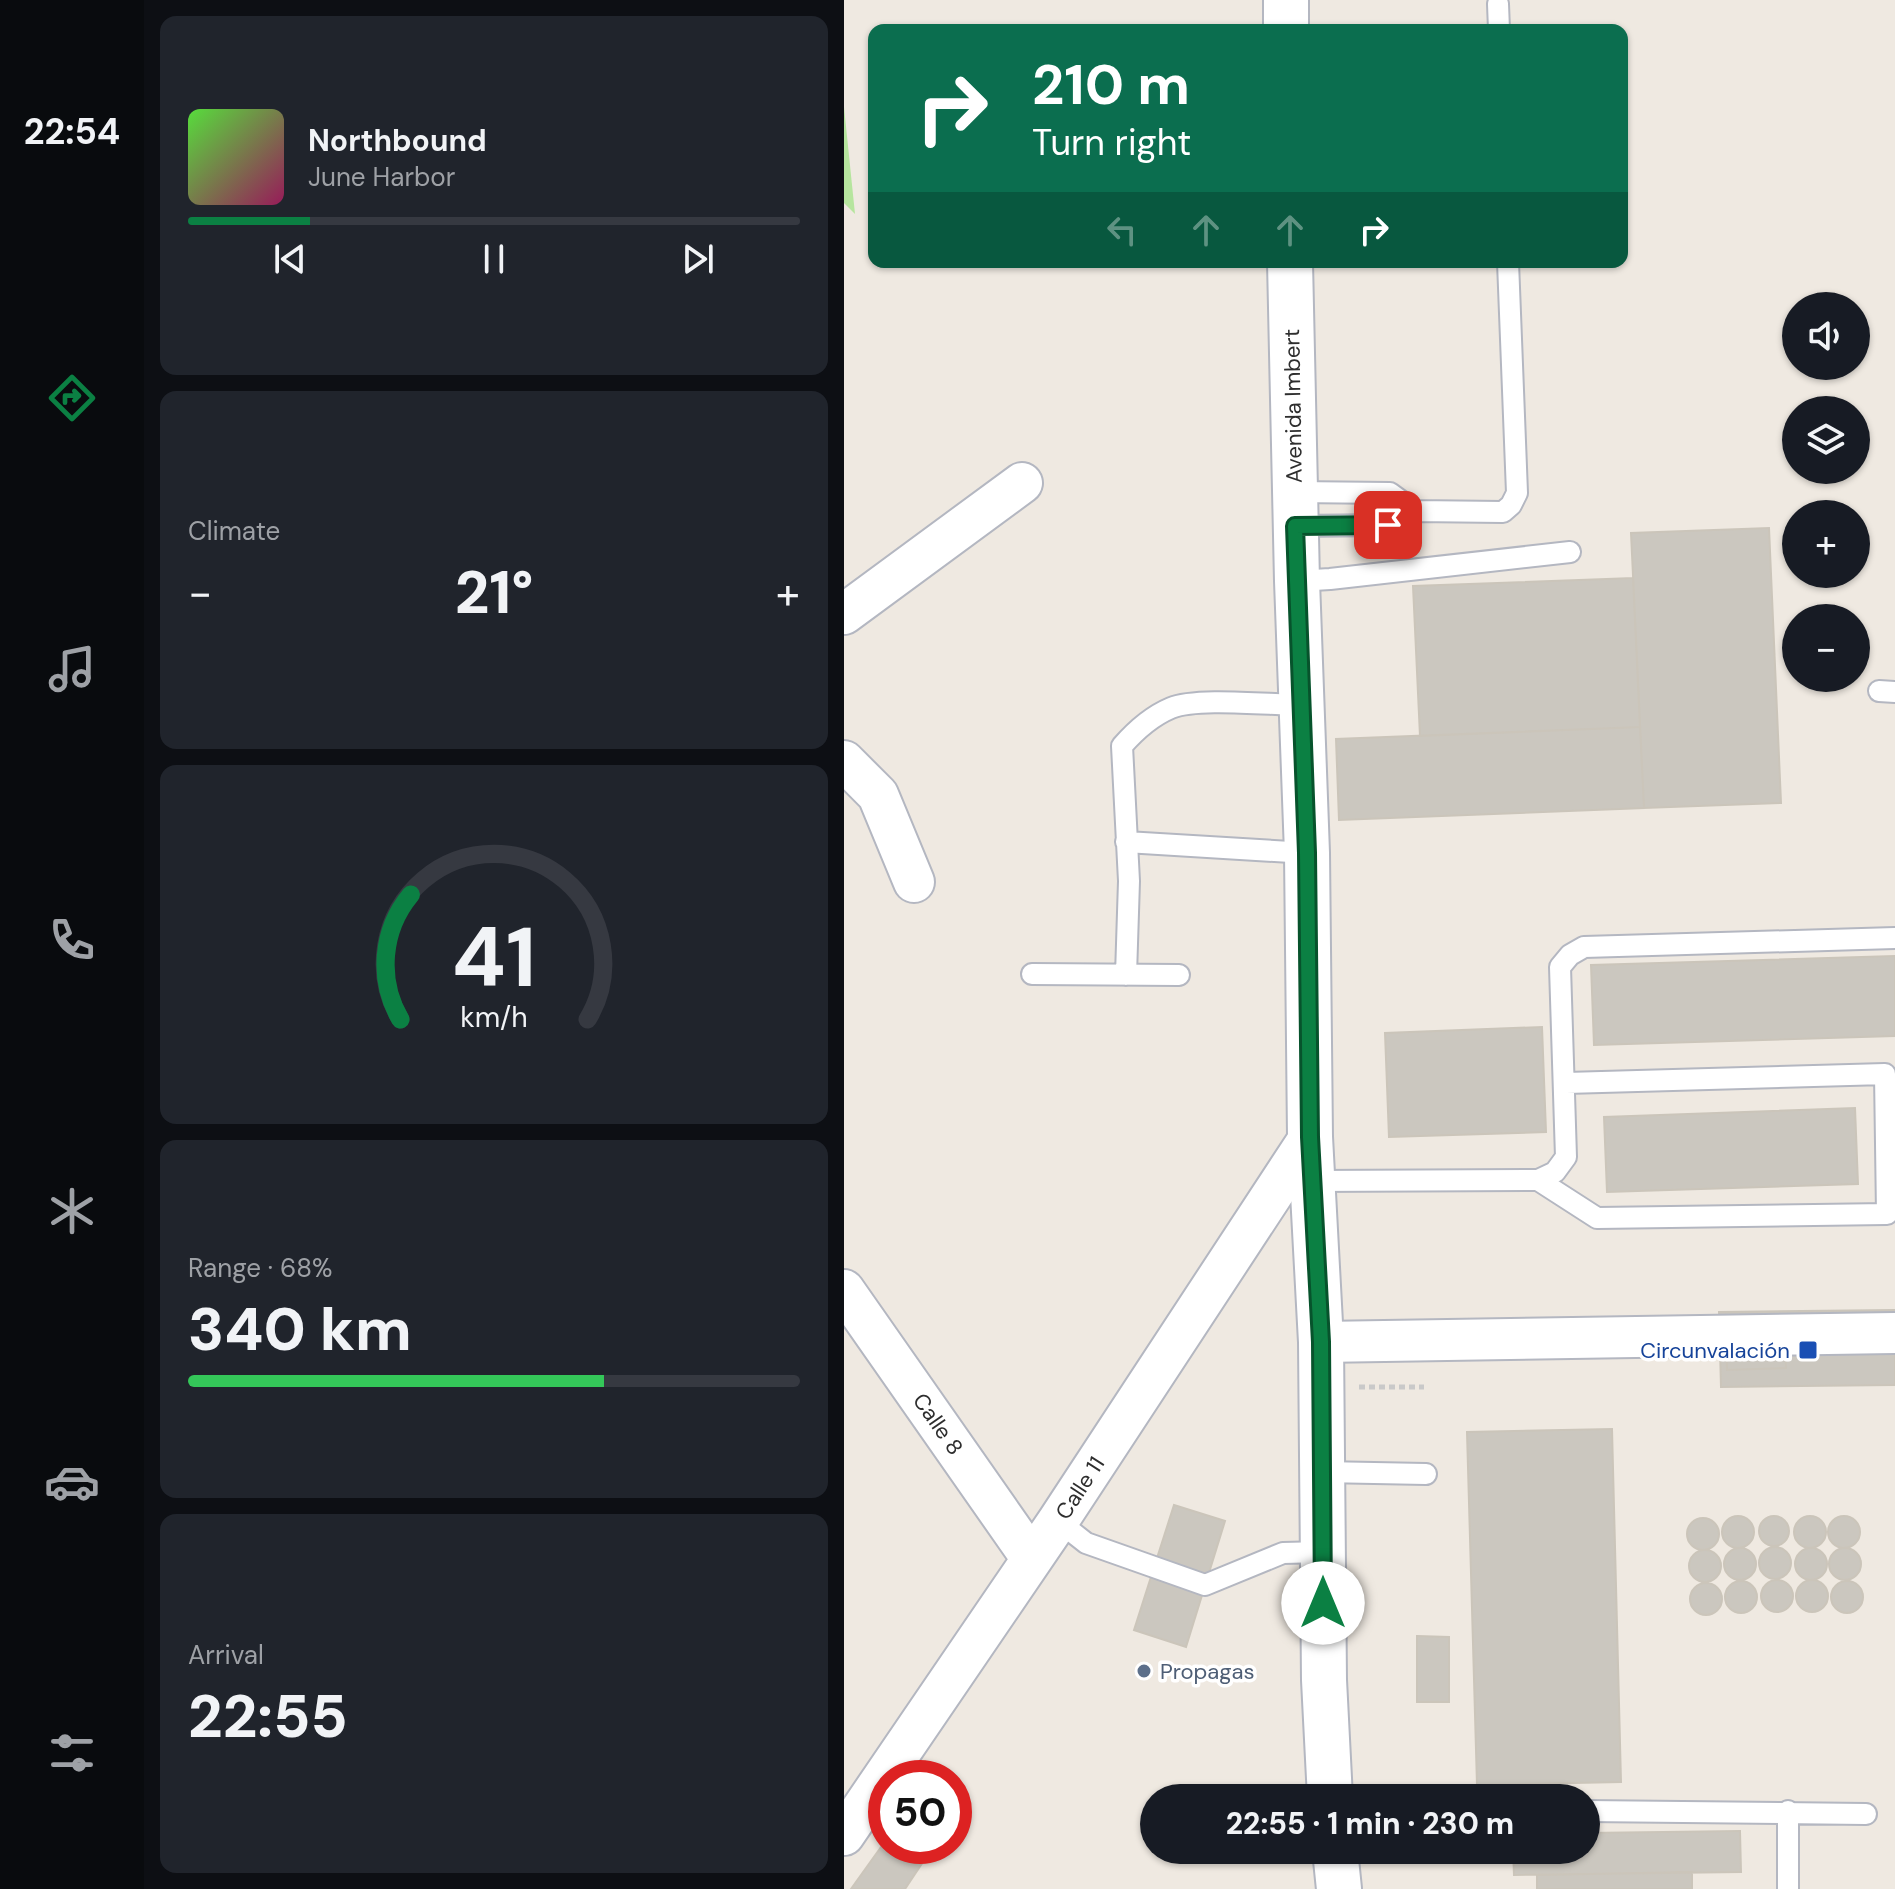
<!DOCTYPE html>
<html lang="en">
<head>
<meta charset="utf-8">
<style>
	body { margin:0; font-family:"DM Sans",sans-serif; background:#20242c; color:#f1f3f6; height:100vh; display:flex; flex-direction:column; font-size:30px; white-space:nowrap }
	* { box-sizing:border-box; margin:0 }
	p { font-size:26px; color:#9ea1a6 }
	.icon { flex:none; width:44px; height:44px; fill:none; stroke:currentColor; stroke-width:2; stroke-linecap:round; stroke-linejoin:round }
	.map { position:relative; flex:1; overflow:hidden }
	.side { display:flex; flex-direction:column; gap:16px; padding:16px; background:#0d0f14; width:700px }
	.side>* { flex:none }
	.banner { position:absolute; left:24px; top:24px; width:760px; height:244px; border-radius:16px; box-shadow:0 2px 6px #0004; background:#0b6e4f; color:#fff; overflow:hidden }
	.tools { position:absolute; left:938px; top:292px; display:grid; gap:16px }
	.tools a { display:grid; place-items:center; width:88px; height:88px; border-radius:50%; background:#171b24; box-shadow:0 2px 6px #0004; font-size:40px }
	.speed { position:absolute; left:24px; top:1760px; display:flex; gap:16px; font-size:40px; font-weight:700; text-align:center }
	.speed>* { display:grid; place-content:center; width:104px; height:104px; border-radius:50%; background:#171b24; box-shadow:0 2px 6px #0004; line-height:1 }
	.speed .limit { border:12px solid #d22; background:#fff; color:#111 }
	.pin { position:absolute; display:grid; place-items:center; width:68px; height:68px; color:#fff; margin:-34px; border-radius:16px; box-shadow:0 4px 12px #0006 }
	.me { position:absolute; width:88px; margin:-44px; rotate:0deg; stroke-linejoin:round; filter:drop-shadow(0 0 6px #0008) }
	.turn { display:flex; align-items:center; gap:28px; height:168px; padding:0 32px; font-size:36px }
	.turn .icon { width:104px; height:104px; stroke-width:2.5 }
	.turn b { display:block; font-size:56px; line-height:68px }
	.lanes { display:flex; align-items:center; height:76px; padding:0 32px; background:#0003; justify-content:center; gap:40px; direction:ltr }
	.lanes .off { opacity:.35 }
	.big { font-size:60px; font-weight:800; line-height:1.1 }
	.side .tile { flex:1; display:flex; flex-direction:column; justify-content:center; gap:12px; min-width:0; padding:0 28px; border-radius:16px; background:#20242c }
	.side .dial { align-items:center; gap:0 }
	.dial svg { height:208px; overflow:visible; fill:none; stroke:#363941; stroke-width:7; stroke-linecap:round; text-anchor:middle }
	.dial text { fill:#f1f3f6; stroke:none }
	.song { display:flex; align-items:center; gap:24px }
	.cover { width:96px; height:96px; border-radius:12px; background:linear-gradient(135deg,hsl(110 70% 55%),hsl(330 70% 35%)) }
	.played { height:8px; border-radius:4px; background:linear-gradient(90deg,#0b8043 20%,#363941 20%) }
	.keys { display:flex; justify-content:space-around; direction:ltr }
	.heat { display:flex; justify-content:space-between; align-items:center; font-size:44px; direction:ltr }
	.charge { height:12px; border-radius:6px; background:linear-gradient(90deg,#34c759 68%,#363941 0) }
	.trip { position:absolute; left:296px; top:1784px; width:460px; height:80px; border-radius:40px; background:#171b24; box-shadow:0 2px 6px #0004; font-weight:800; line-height:80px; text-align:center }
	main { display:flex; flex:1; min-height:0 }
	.dock { display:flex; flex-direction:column; width:144px; justify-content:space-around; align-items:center; background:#090b0e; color:#9ea1a6 }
	.dock .icon { width:56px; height:56px }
	.dock .on { color:#0b8043 }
	.dock b { font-size:36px; color:#f1f3f6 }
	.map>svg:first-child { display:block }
	.green { fill:#b6e59e }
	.building { fill:#cbc7bf; stroke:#cbc5ba; stroke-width:2 }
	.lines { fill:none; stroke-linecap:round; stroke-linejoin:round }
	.service-casing { stroke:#b4b7c1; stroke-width:24 }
	.minor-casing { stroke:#b4b7c1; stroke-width:44 }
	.secondary-casing { stroke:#b4b7c1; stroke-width:48 }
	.path { stroke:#c9c9c9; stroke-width:5; stroke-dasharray:6 4; stroke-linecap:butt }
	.service { stroke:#fff; stroke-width:20 }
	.minor { stroke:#fff; stroke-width:40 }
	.secondary { stroke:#fff; stroke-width:44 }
	.route-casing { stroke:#07532c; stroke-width:20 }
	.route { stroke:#0b8043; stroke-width:14 }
	.transit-dot { fill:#1a4fb4; stroke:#fff; stroke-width:3 }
	.service-dot { fill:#5c6f8a; stroke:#fff; stroke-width:3 }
	.labels { text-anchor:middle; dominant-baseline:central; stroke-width:7; stroke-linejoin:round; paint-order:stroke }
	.street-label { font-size:22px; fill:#2e2e2e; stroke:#fff }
	.transit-label { font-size:22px; fill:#164399; stroke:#fff; text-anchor:end }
	.service-label { font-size:22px; fill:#4e5e75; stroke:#fff; text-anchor:start }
</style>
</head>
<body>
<main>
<nav class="dock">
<b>22:54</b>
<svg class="icon on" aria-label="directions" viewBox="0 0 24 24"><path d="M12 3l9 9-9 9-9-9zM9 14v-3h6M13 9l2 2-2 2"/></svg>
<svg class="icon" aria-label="music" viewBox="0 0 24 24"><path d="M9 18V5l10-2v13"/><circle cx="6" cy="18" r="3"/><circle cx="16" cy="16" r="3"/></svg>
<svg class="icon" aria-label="phone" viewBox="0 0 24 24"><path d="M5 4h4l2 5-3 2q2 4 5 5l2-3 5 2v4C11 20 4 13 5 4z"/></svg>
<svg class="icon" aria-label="climate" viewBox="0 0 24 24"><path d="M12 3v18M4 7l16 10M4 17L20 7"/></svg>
<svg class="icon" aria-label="car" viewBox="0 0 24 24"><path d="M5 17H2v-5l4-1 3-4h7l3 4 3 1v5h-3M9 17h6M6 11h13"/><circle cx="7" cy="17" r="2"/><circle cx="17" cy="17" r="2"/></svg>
<svg class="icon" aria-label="filters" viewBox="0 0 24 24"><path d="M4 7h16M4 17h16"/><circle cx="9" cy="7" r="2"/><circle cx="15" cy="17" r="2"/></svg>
</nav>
<section class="side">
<div class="tile">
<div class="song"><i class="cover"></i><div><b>Northbound</b><p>June Harbor</p></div></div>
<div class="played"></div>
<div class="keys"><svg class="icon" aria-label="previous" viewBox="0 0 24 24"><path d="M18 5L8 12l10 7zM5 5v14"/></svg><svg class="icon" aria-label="pause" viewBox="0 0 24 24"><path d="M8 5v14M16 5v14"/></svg><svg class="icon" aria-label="next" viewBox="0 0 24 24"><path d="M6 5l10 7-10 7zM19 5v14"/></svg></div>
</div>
<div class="tile"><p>Climate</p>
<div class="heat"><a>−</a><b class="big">21°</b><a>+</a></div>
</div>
<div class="tile dial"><svg viewBox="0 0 100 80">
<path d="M14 69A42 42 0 1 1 86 69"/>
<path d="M14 69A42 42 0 0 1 18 21" stroke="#0b8043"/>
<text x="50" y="56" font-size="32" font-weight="700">41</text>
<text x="50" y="72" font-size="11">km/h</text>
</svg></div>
<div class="tile"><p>Range · 68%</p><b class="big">340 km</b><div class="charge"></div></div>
<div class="tile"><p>Arrival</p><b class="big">22:55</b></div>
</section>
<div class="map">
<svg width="1051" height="1889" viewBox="0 0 1051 1889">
	<rect width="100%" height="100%" fill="#efe9e1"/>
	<path class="green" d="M 0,107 L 11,214 L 0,203 Z"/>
	<path class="building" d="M 925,528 L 937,803 L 800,808 L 787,533 Z
		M 789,578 L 796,727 L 576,736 L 569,586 Z
		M 796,727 L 800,808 L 495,820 L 492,739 Z
		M 1051,956 L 1051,1036 L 750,1045 L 747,965 Z
		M 698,1027 L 702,1132 L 545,1137 L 541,1033 Z
		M 1011,1108 L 1014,1184 L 763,1192 L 760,1117 Z
		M 1051,1310 L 1051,1385 L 877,1387 L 875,1312 Z
		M 940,1329 L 942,1368 L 883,1370 L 882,1330 Z
		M 768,1429 L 777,1782 L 633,1785 L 623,1432 Z
		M 330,1505 L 381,1521 L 342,1647 L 290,1630 Z
		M915 1531a15 15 0 1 1 30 0a15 15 0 1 1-30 0Z
		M878 1532a16 16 0 1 1 32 0a16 16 0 1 1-32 0Z
		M984 1532a16 16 0 1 1 32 0a16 16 0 1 1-32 0Z
		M950 1532a16 16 0 1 1 32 0a16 16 0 1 1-32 0Z
		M843 1534a16 16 0 1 1 32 0a16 16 0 1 1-32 0Z
		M915 1563a16 16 0 1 1 32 0a16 16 0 1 1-32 0Z
		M951 1564a16 16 0 1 1 32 0a16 16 0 1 1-32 0Z
		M985 1564a16 16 0 1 1 32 0a16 16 0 1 1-32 0Z
		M880 1564a16 16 0 1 1 32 0a16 16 0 1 1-32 0Z
		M845 1566a16 16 0 1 1 32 0a16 16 0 1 1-32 0Z
		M952 1596a16 16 0 1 1 32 0a16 16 0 1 1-32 0Z
		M917 1596a16 16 0 1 1 32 0a16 16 0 1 1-32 0Z
		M987 1597a16 16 0 1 1 32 0a16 16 0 1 1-32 0Z
		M881 1597a16 16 0 1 1 32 0a16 16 0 1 1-32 0Z
		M846 1599a16 16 0 1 1 32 0a16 16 0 1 1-32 0Z
		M 573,1636 L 605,1637 L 605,1702 L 573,1702 Z
		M 896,1831 L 897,1872 L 670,1875 L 669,1850 L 742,1850 L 742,1833 Z
		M 42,1840 L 42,1846 L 89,1847 L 61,1889 L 7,1889 Z
		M 848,1872 L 848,1889 L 693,1889 L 693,1875 Z"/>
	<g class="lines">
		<defs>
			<path id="service" d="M 654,4 L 655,30
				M 450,492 L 546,493 L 571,511
				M 451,526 L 544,525 L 571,511 L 659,512 L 667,505 L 673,493 L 664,262
				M 453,581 L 486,579 L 726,552
				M 1035,691 L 1051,692
				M 282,842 L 463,853
				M 188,974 L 335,975
				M 282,975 L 285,881 L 278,746 C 292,730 308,716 327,708 C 353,697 426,705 457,705
				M 694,1180 L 753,1218 L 1043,1214 L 1041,1074 L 722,1083
				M 468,1181 L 694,1180 L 711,1172 L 722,1157 L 716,967 L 726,955 L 740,947 L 1051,938
				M 478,1472 L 582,1474
				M 214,1521 L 242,1543 L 361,1585 L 439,1553 L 479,1552
				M 742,1811 L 1022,1814
				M 944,1889 L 944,1811"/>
			<path id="minor" d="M 0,614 L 178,483
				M 0,761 L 34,795 L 70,882
				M 0,1290 L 188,1559
				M 477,1342 L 1051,1333
				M 0,1835 L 214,1521 L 466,1137"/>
			<path id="secondary" d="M 442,0 L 442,30
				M 446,262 L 453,581 L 463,853 L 466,1137 L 477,1342 L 480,1680 L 486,1798
				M 491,1850 L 495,1889"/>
		</defs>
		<use href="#service" class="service-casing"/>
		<use href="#minor" class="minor-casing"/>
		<use href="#secondary" class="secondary-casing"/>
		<path class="path" d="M 515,1387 L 580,1387"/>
		<use href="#service" class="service"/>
		<use href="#minor" class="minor"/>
		<use href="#secondary" class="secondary"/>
	</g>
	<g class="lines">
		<defs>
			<path id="route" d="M 479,1603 L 477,1342 L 466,1137 L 463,853 L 451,526 L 544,525"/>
		</defs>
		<use href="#route" class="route-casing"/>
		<use href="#route" class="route"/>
	</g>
	<rect class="transit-dot" x="954" y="1340" width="20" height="20" rx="4"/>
	<circle class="service-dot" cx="300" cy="1671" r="8"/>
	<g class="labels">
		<g class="street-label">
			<text transform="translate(449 406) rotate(-91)">Avenida Imbert</text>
			<text transform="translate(94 1424) rotate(55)">Calle 8</text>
			<text transform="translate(236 1488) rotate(-57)">Calle 11</text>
		</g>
		<g class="transit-label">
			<text x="946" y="1350">Circunvalación</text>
		</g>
		<g class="service-label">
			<text x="316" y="1671">Propagas</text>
		</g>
	</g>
</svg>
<div class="tools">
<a><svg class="icon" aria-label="sound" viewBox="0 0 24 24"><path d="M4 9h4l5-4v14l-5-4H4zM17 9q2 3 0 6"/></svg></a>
<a><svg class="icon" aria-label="layers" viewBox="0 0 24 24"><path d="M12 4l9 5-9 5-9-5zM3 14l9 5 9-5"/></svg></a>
<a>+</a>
<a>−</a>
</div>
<div class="speed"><div class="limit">50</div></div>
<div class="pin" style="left:544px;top:525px;background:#d93025"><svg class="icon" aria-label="arrive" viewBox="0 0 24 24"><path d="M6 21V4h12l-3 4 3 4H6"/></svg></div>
<svg class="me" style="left:479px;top:1603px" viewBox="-20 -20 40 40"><circle r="19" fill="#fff"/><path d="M0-13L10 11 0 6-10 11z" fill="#0b8043"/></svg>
<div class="trip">22:55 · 1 min · 230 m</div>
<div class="banner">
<div class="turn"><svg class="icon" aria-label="right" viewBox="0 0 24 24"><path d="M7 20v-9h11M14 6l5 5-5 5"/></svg><div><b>210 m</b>Turn right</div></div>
<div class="lanes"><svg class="icon off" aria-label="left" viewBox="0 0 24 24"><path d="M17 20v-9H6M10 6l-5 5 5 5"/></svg><svg class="icon off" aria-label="ahead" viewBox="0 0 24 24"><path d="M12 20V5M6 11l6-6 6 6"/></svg><svg class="icon off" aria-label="ahead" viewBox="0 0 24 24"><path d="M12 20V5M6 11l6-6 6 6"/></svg><svg class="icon" aria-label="right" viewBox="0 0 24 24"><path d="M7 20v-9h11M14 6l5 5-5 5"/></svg></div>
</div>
</div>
</main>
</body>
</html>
